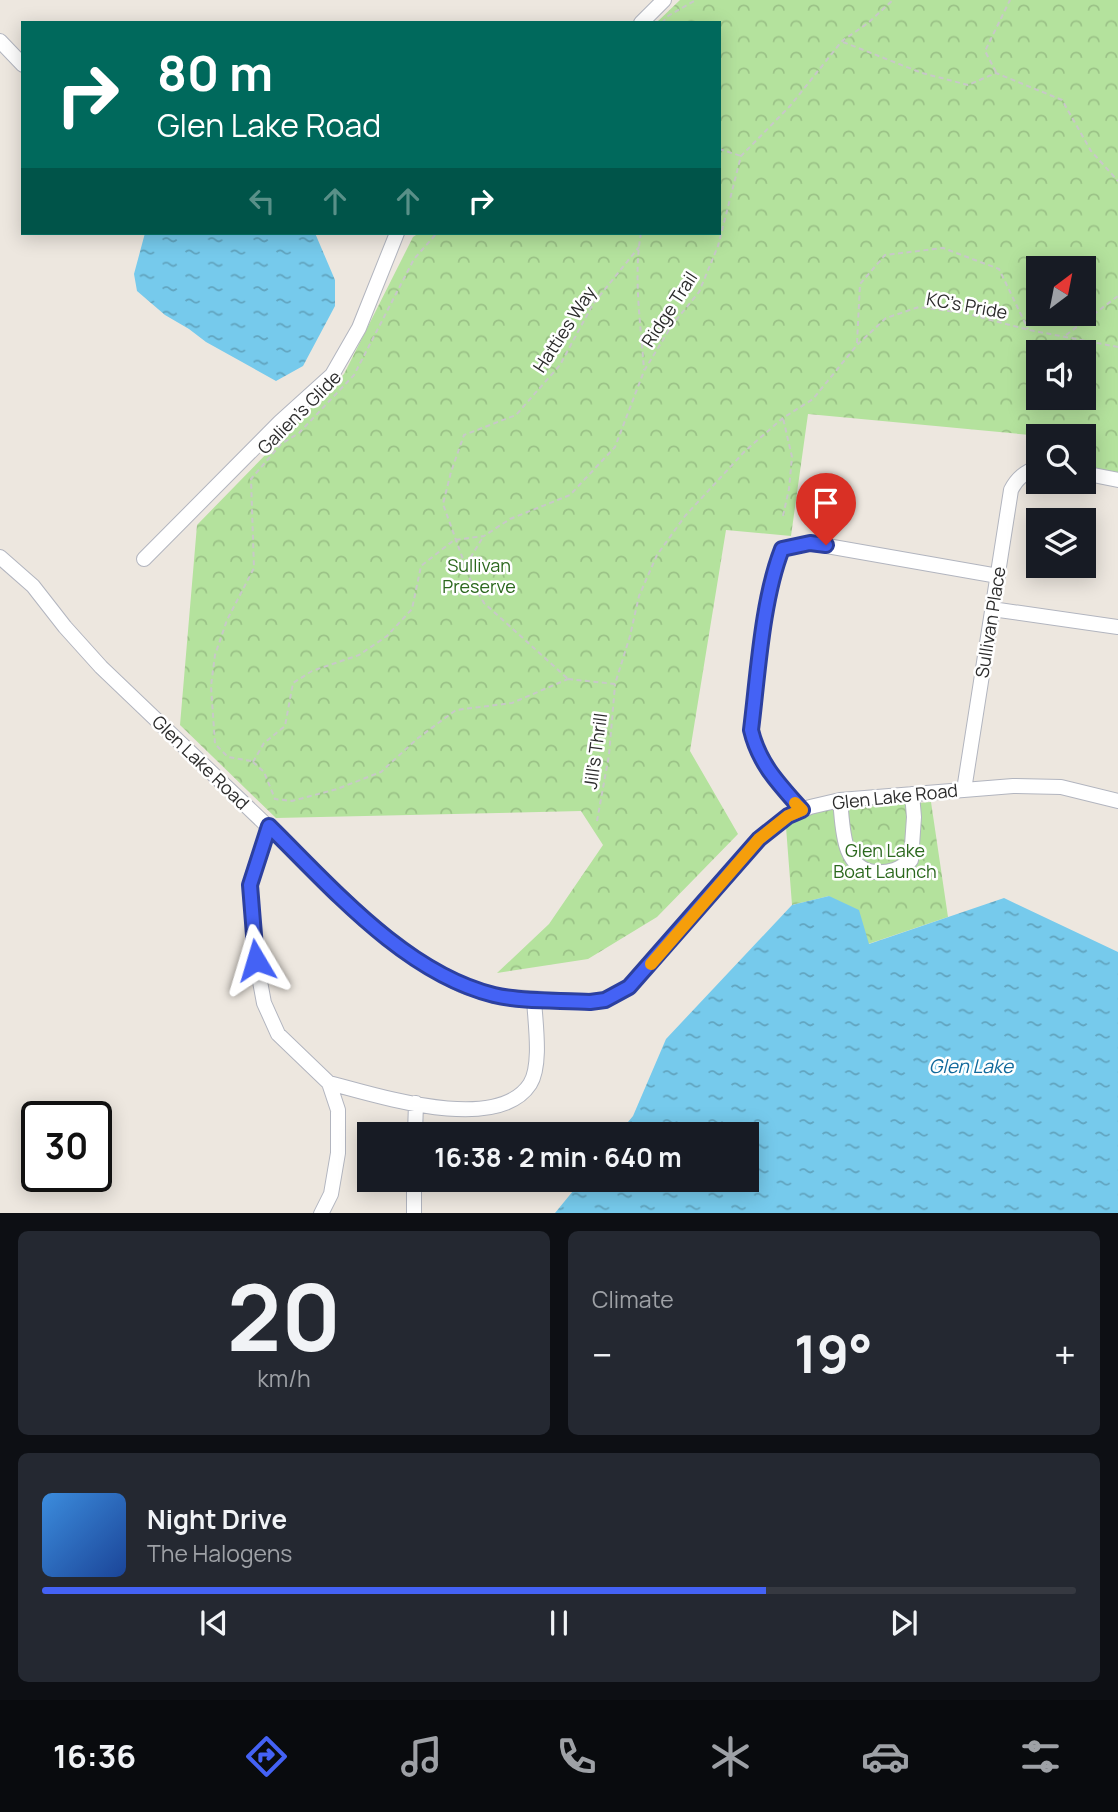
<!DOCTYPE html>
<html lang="en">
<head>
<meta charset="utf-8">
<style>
	body { margin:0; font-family:Manrope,sans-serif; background:#242831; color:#f1f3f6; height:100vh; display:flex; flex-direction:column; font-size:26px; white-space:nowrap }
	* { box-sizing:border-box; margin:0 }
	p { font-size:23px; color:#9ea1a6 }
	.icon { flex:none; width:38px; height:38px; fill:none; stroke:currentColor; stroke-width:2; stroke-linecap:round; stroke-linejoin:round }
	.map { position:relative; height:1213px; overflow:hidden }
	.side { display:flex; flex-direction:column; gap:18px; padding:18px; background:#0d0f14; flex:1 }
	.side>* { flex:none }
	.banner { position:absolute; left:21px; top:21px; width:700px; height:214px; border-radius:0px; box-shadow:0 4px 18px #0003; background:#00695c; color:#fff; overflow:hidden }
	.needle { width:46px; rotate:32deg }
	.fabs { position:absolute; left:1026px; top:256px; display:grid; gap:14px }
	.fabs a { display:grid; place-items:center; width:70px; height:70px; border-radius:0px; background:#171b24; box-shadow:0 4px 18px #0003; font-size:35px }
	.speed { position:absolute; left:21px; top:1101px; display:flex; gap:14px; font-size:35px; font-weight:700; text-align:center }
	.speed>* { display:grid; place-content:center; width:91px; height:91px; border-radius:50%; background:#171b24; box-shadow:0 4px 18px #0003; line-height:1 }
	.speed .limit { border:4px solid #111; border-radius:10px; background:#fff; color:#111 }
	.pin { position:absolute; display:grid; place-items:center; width:60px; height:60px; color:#fff; margin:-72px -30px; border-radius:50% 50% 50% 0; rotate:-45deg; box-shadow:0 0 7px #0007 }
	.pin .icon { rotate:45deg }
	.me { position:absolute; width:77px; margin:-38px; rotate:353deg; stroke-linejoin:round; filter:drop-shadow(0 0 5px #0008) }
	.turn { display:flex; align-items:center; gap:24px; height:147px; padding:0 21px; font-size:32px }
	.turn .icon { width:91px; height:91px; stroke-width:2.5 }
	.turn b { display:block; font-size:49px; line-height:60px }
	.lanes { display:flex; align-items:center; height:66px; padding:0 21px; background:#0003; justify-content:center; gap:35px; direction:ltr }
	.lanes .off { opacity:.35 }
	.big { font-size:52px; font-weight:700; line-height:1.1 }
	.side .card { flex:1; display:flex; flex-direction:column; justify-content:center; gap:10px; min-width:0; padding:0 24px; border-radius:10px; background:#242831 }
	.side .dial { align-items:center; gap:0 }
	.dial b { font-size:91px; line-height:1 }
	.song { display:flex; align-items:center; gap:21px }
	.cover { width:84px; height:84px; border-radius:10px; background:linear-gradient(135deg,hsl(210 70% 55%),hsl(220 70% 35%)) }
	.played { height:7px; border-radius:4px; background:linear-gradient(90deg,#4462f5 70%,#363941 70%) }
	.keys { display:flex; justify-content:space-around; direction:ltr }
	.heat { display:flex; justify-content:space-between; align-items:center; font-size:38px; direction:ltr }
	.side .tiles { flex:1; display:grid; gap:18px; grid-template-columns:1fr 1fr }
	.card:last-child { grid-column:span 2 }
	.trip { position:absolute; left:357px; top:1122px; width:402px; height:70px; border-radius:0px; background:#171b24; box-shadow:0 4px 18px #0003; font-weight:700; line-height:70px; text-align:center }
	.dock { display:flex; height:112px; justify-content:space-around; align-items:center; background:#090b0e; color:#9ea1a6 }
	.dock .icon { width:49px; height:49px }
	.dock .active { color:#4462f5 }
	.dock b { font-size:32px; color:#f1f3f6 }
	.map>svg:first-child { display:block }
	.park { fill:url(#park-crowns); fill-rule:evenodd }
	.water { fill:url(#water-ripples) }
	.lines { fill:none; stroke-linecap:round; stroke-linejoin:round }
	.minor-casing { stroke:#b2b5bf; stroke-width:16 }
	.path { stroke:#c8c8c8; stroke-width:2; stroke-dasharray:5 3.5; stroke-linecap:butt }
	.minor { stroke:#fff; stroke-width:14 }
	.route-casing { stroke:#2c409f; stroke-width:18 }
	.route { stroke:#4462f5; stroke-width:12 }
	.slow { stroke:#f59e0b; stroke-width:12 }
	.labels { text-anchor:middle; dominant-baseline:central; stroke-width:5; stroke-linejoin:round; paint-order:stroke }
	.street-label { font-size:18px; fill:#2c2c2c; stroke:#fff }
	.park-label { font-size:18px; fill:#2b681d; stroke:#fff }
	.water-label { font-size:19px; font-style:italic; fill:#11699b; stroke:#fff }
</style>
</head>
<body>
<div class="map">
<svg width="1118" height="1214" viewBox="0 0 1118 1214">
	<defs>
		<pattern id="park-crowns" width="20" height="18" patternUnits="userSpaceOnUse" patternTransform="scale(1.75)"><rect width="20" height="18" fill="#b4e29d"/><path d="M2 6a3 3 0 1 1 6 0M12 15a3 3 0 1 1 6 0" fill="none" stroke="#9bc287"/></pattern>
		<pattern id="water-ripples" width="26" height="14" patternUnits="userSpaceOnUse" patternTransform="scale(1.75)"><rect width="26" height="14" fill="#76caec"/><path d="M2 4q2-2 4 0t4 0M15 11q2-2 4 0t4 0" fill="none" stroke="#61a4bf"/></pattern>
	</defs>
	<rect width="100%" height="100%" fill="#ede7df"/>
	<path class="park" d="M 680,0 L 1118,0 L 1118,474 L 1083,468 L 1083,436 L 1038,436 L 1038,459 L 1027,457 L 1030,435 L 808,414 L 791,536 L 726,530 L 690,751 L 738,834 L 657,917 L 588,959 L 497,973 L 549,924 L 603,845 L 581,811 L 276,818 L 180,725 L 197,525 L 344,374 L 413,237 L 419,233 L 719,233 L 719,23 L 656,23 ZM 1038,268 L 1083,268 L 1083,313 L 1038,313 ZM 1038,352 L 1083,352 L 1083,397 L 1038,397 Z
		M 931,802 L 948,917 L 868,944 L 829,896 L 792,905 L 786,827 L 799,816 L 827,810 Z"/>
	<path class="water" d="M 145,233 L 315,233 L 335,280 L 335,306 L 303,366 L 276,381 L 206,342 L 189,329 L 165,315 L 137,291 L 134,274 Z
		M 829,896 L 859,910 L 869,944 L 1004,898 L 1118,952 L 1118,1213 L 555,1213 L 582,1180 L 747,1180 L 747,1134 L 618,1134 L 633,1116 L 666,1039 L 792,905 Z"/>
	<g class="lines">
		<defs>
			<path id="minor" d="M 641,23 L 664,0
				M 0,41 L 23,65
				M 1083,473 L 1118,480
				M 0,557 L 33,586 L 65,627 L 101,667 L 371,925 L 422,963 L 461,985 L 496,996 L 590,1002 L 605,1000 L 629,987 L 759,839 L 788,816 L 810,807 L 840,800 L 1013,786 L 1061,787 L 1118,801
				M 144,559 L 280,422 L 332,375 L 359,328 L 397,233
				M 992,609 L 1118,627
				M 964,790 L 1011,490 C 1017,478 1025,472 1038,467
				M 840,800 C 843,825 841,869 875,872 C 890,873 900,869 911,860 L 914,817 L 912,794
				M 802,810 C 780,784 759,764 751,730 C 758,674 762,600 782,549 L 810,543 L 998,576
				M 269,826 L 250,885 L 256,960 L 264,1003 L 278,1034 L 329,1083 L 338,1110 L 338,1153 L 331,1194 L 321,1214
				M 329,1083 C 376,1095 497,1135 530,1084 C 542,1065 535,1021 534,999
				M 415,1134 L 416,1103
				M 414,1214 L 414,1180"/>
		</defs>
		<use href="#minor" class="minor-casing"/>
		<path class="path" d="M 662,23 L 668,16 L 696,0
			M 843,42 L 922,73 L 968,85 L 996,73 L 1062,100 L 1091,151 L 1118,181
			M 996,72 L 985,51 L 1010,0
			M 719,149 L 741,156
			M 641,233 C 633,277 641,325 644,370
			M 1066,335 L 1118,296
			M 857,343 L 860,284 L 885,255 L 943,248 L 999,269 L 1028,329
			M 783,516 L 789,489 L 792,457 L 783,418
			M 466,565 L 483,537
			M 567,678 L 484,603 L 470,579 L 443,504 L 451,472 L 464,435 L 516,415 L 560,365 L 593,304 L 639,247
			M 568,679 L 615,684 L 630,636 L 639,596 L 657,555 L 685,516 L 745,451 L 783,418 L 813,399 L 857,345 L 886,318 L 919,307 L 964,313 L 1029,330 L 1118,347
			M 251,761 L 228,757 L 215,744 L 211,686 L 215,655 L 227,620 L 254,568 L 251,479 L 281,444 L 299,433 L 354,375 L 414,259 L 437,233
			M 253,762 L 264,743 L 285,726 L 293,683 L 312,671 L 359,655 L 387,636 L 412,609 L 421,566 L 454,540 L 484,536 L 510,519 L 570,495 L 615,447 L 644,371 L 672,325 L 699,292 L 718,246 L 741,156 L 790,106 L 842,41 L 868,23 L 893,0
			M 253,762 L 264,772 L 275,799 L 292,801 L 337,789 L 381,772 L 418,738 L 456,710 L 512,703 L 568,679
			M 597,821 L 609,755 L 615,685"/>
		<use href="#minor" class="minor"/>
	</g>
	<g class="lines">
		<defs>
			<path id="route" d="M 256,960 L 250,885 L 269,826 C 332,888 405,973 494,995 C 521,1002 562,1000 590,1002 L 605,1000 L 629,987 L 759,839 L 788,816 L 802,810 C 779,784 759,764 751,730 C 758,674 762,600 782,549 L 810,543 L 826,545"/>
		</defs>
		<use href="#route" class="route-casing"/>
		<use href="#route" class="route"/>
		<path class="slow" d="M 651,964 L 759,839 L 788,816 L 802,810 L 795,803"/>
	</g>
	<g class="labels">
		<g class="street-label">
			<text transform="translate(967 305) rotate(10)">KC's Pride</text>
			<text transform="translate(669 309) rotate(-57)">Ridge Trail</text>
			<text transform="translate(564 329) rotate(-57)">Hatties Way</text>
			<text transform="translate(299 412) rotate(-45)">Galien's Glide</text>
			<text transform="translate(990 622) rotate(-81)">Sullivan Place</text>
			<text transform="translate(595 751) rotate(-82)">Jill's Thrill</text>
			<text transform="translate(201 762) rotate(44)">Glen Lake Road</text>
			<text transform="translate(895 796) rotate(-6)">Glen Lake Road</text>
		</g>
		<g class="park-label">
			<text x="479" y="565">Sullivan<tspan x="479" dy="21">Preserve</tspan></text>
			<text x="885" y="850">Glen Lake<tspan x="885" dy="21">Boat Launch</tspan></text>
		</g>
		<g class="water-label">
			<text x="971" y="1066">Glen Lake</text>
		</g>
	</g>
</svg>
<div class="fabs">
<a><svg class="needle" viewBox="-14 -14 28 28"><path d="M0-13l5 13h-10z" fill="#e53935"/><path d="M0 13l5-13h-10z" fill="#9ea1a6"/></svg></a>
<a><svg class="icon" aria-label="sound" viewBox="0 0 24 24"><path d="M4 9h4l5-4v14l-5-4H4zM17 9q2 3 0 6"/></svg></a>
<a><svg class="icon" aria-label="search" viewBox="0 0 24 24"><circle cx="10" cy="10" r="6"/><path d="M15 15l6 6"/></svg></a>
<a><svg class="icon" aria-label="layers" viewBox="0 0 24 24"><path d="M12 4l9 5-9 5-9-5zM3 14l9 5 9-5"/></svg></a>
</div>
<div class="speed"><div class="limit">30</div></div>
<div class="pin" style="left:826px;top:545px;background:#d93025"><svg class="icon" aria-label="arrive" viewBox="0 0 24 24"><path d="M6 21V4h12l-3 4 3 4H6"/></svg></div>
<svg class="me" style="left:256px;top:960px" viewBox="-20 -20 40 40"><path d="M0-17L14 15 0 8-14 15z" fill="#4462f5" stroke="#fff" stroke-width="4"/></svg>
<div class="trip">16:38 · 2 min · 640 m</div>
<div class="banner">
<div class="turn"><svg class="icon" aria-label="right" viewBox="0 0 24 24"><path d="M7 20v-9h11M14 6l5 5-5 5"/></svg><div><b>80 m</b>Glen Lake Road</div></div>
<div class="lanes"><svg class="icon off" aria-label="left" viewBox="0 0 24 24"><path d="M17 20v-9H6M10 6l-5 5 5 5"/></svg><svg class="icon off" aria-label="ahead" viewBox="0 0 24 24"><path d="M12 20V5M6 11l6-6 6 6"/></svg><svg class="icon off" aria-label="ahead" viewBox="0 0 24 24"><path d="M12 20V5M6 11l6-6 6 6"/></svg><svg class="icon" aria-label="right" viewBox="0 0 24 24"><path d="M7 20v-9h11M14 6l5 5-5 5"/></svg></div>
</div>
</div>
<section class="side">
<div class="tiles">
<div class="card dial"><b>20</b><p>km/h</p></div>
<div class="card"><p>Climate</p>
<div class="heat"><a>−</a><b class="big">19°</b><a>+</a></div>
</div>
<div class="card">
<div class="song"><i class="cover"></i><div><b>Night Drive</b><p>The Halogens</p></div></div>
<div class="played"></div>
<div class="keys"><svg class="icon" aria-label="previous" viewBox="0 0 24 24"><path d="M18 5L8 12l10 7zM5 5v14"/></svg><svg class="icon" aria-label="pause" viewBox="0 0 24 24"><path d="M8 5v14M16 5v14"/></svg><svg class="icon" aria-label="next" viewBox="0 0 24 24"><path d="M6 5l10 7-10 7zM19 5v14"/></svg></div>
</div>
</div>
</section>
<nav class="dock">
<b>16:36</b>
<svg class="icon active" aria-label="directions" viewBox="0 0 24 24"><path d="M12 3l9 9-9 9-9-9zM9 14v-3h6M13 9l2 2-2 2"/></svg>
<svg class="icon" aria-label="music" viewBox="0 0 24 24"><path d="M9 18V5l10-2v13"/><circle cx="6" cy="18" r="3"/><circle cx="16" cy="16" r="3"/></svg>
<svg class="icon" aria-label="phone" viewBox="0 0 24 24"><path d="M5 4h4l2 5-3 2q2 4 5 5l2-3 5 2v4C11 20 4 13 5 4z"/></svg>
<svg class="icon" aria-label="climate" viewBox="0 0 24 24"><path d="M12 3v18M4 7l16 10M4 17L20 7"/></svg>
<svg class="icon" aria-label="car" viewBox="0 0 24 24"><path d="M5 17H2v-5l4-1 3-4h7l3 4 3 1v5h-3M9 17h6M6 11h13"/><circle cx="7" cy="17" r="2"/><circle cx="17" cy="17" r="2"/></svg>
<svg class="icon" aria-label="filters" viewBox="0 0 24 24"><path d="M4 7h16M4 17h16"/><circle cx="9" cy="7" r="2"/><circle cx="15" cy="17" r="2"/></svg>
</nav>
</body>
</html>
